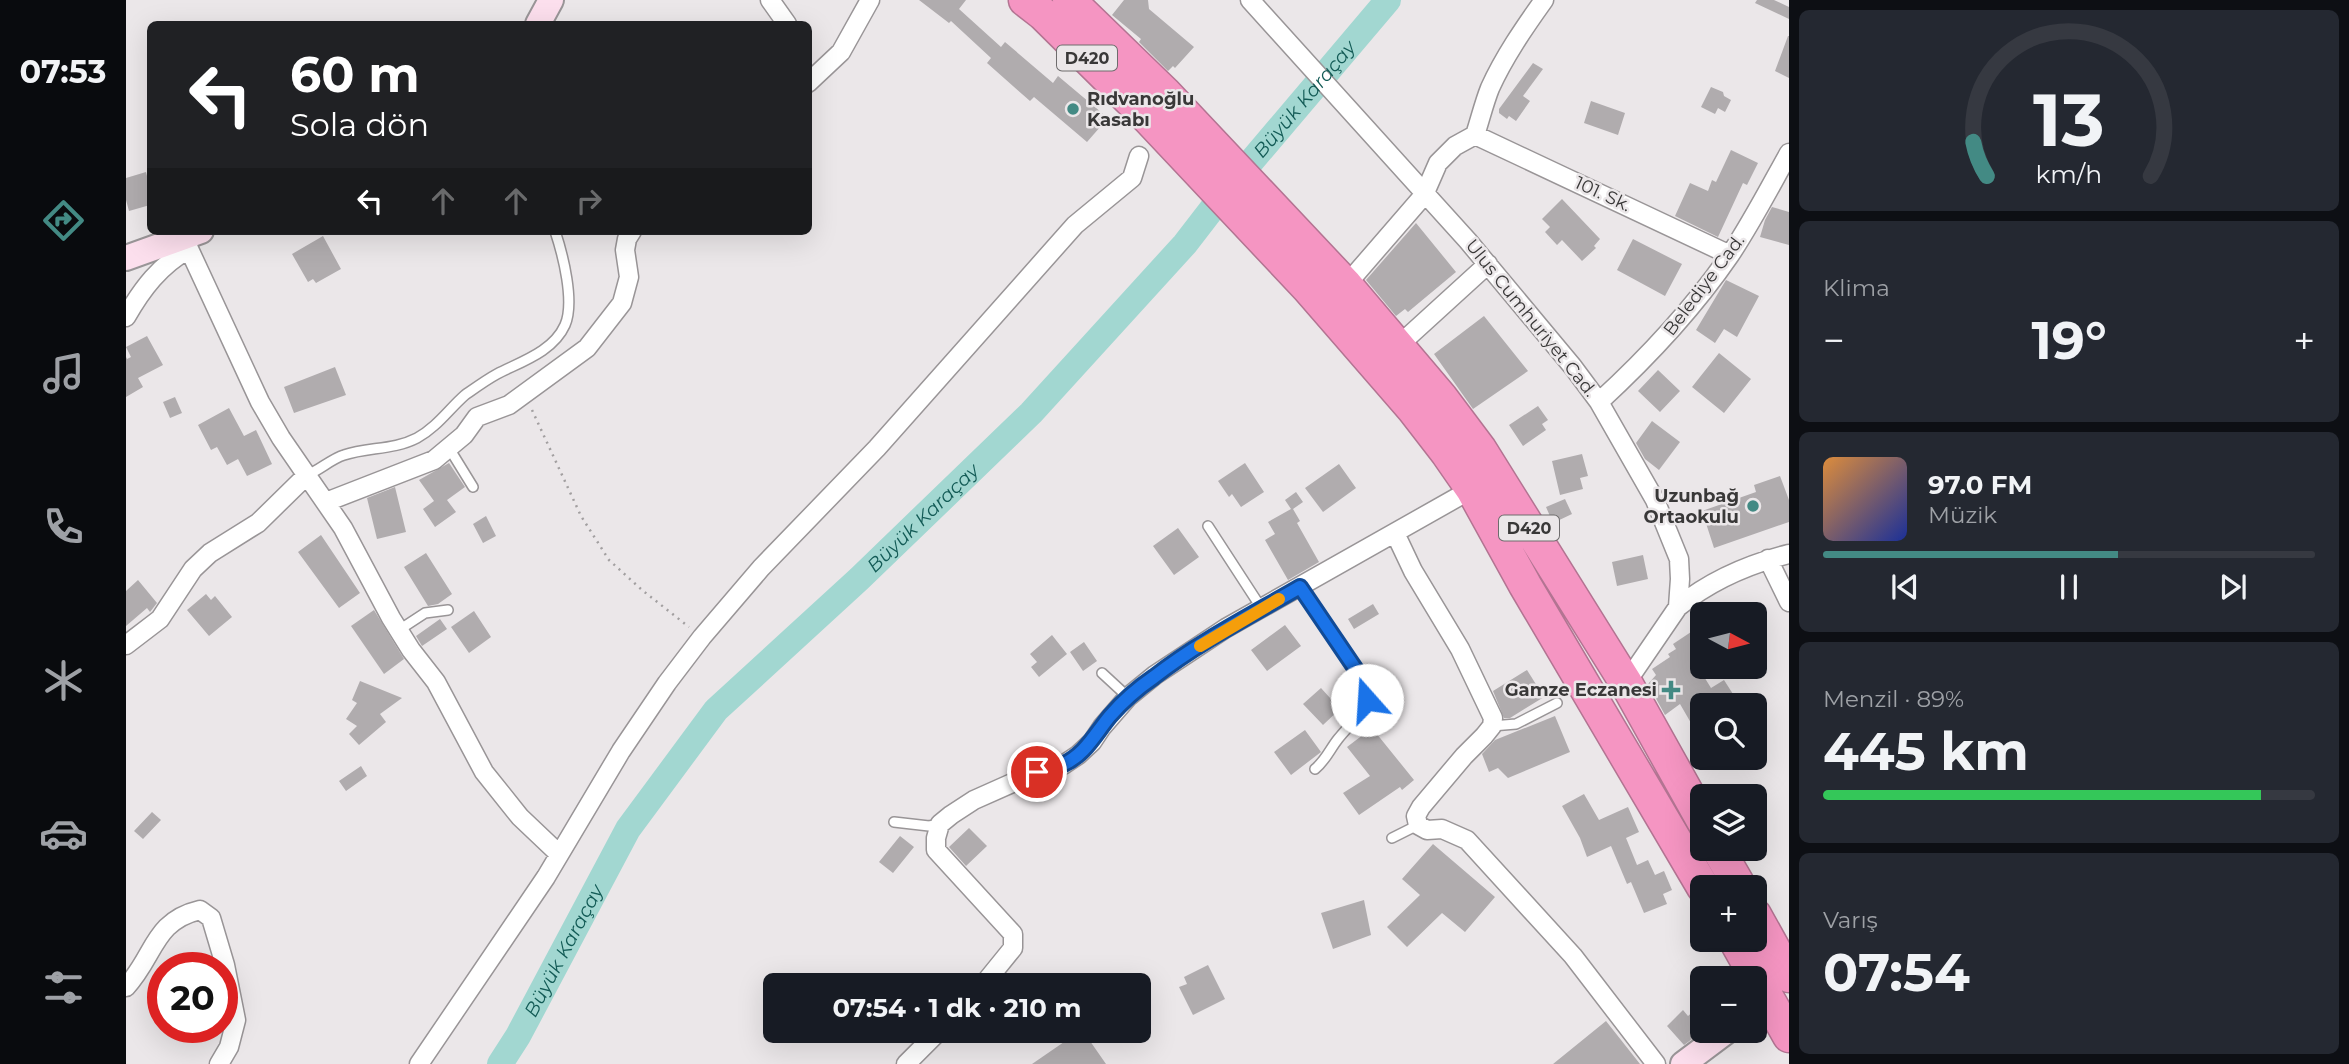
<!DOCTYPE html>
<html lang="tr">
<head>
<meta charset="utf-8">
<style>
	body { margin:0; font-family:Montserrat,sans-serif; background:#242831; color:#f1f3f6; height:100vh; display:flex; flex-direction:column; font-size:26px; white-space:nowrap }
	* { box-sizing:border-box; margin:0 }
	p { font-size:23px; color:#9ea1a6 }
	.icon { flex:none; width:38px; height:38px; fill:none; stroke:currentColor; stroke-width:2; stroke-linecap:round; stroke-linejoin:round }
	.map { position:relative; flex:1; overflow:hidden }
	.sheet { display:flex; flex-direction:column; gap:10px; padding:10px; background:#0d0f14; width:560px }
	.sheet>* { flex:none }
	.top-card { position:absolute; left:21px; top:21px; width:665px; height:214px; border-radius:10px; box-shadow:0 7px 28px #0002; background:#202124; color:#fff; overflow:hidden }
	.needle { width:46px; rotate:97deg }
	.buttons { position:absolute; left:1564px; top:602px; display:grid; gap:14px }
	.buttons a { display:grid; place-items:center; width:77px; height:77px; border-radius:10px; background:#171b24; box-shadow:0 7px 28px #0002; font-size:35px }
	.speed { position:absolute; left:21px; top:952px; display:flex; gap:14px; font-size:35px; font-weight:700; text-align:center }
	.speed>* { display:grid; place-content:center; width:91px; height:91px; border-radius:50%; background:#171b24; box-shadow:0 7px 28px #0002; line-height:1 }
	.speed .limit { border:10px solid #d22; background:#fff; color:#111 }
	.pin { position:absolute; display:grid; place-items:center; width:60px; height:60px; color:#fff; margin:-30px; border:4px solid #fff; border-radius:50%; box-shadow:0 2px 7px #0007 }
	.me { position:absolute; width:77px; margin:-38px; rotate:341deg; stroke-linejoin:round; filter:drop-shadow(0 0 5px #0008) }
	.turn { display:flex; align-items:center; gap:24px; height:147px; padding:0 28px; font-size:32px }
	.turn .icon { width:91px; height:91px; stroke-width:2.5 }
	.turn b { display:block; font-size:49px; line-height:60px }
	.lanes { display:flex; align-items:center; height:66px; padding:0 28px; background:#0003; justify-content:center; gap:35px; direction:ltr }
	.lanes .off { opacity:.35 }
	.big { font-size:52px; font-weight:700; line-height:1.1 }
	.sheet .tile { flex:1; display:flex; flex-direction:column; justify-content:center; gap:10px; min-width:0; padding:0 24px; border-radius:10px; background:#242831 }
	.sheet .dial { align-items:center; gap:0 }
	.dial svg { height:182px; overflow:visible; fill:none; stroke:#363941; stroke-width:7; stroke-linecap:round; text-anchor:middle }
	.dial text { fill:#f1f3f6; stroke:none }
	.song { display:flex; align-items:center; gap:21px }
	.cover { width:84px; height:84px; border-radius:10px; background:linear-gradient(135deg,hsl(30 70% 55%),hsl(230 70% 35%)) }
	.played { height:7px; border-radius:4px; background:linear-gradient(90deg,#438a84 60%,#363941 60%) }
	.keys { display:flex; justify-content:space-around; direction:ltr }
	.heat { display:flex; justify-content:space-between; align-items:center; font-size:38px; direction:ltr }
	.charge { height:10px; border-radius:5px; background:linear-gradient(90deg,#34c759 89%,#363941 0) }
	.trip { position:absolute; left:637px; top:973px; width:388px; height:70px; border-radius:10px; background:#171b24; box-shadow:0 7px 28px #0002; font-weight:700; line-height:70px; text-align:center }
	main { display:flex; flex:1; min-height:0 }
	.tab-bar { display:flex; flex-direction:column; width:126px; justify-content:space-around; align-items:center; background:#090b0e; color:#9ea1a6 }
	.tab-bar .icon { width:49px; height:49px }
	.tab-bar .current { color:#438a84 }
	.tab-bar b { font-size:32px; color:#f1f3f6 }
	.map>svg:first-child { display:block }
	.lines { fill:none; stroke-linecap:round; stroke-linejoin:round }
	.river { stroke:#a2d7d1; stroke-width:26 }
	.building { fill:#b0acae }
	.lane-casing { stroke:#999597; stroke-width:12 }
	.street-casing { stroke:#999597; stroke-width:21 }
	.secondary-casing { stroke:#999597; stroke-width:28 }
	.highway-casing { stroke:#b37492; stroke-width:35 }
	.path { stroke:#a29fa0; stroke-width:2.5; stroke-dasharray:2 5; stroke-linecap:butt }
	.lane { stroke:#fff; stroke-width:9 }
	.street { stroke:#fff; stroke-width:18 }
	.secondary { stroke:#fcdfed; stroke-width:24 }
	.highway { stroke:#f595c2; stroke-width:32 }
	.route-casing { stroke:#114b97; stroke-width:18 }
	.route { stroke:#1a73e8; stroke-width:12 }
	.slow { stroke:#f59e0b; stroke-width:12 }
	.poi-dot { fill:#438a84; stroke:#ebe7e9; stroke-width:2.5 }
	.labels { text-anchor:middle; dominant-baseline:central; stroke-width:5; stroke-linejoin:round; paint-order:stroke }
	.shield { fill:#ebe7e9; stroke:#6e6c6d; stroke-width:2 }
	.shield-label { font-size:16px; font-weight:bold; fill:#393838 }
	.poi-label { font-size:18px; font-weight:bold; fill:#393838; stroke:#ebe7e9; text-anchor:end }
	.street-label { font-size:18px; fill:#393838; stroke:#ebe7e9 }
	.water-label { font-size:19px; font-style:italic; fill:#135b56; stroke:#ebe7e9 }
</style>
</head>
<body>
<main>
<nav class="tab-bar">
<b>07:53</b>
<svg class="icon current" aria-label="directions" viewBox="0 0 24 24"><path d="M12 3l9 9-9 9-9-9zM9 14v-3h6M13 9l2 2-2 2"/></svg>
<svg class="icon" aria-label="music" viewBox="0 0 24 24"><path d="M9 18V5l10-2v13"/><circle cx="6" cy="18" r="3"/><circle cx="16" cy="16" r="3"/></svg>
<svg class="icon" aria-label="phone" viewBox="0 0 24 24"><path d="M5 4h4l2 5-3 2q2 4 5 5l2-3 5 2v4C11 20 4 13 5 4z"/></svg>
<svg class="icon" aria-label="climate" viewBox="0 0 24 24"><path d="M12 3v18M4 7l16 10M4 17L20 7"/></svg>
<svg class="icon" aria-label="car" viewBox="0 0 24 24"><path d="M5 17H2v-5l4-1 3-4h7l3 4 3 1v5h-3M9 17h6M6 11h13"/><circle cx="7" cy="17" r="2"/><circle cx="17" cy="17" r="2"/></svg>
<svg class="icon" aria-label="filters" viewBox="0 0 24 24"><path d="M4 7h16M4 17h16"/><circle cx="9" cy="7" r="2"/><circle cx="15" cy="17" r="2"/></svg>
</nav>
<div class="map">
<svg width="1663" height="1064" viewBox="0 0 1663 1064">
	<rect width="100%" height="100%" fill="#ebe7e9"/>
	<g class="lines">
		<path class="river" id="s1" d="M 374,1064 L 392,1036 L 502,829 L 590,710 L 733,579 L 905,413 L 1059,244 L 1096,196 L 1262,0"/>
	</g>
	<path class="building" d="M 793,0 L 840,0 L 833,9 L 875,47 L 879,42 L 927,83 L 932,76 L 982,118 L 961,142 L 908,97 L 904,101 L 861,63 L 865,58 L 825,21 L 823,23 Z
		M 998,0 L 1022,0 L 1023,9 L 1068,47 L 1049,68 L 1047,66 L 1042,71 L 1013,42 L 1015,39 L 986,15 Z
		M 1631,0 L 1648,0 L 1663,7 L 1663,19 L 1629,3 Z
		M 1662,36 L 1663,36 L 1663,78 L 1649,71 Z
		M 1407,63 L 1417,69 L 1397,96 L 1404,101 L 1390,121 L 1383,116 L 1381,119 L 1373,113 L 1373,109 Z
		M 1585,87 L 1597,92 L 1598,96 L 1605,100 L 1599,112 L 1592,108 L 1589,114 L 1575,107 Z
		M 1465,101 L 1499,113 L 1492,135 L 1458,123 Z
		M 1605,150 L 1632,163 L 1621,185 L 1617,183 L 1592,237 L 1549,216 L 1564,183 L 1582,191 L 1586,180 L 1590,182 Z
		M 20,172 L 24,188 L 24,205 L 3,211 L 0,200 L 0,178 Z
		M 1436,199 L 1474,239 L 1468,246 L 1470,248 L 1456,261 L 1436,240 L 1431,245 L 1419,232 L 1424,227 L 1416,219 Z
		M 1646,207 L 1663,212 L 1663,245 L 1634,237 L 1639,220 Z
		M 1290,223 L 1330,272 L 1282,312 L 1279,309 L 1270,316 L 1240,280 Z
		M 197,236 L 215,269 L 190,283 L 187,279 L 182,282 L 166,254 Z
		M 1507,239 L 1556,264 L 1539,296 L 1491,270 Z
		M 1600,280 L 1633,296 L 1611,337 L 1598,329 L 1589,343 L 1570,330 Z
		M 1358,316 L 1402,371 L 1347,409 L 1308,354 Z
		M 21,336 L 37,365 L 12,378 L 17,387 L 0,397 L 0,357 L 1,359 L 5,357 L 0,347 Z
		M 1593,353 L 1625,379 L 1598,413 L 1566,387 Z
		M 209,367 L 220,395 L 168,413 L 158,387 Z
		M 1532,370 L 1554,391 L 1534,412 L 1512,391 Z
		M 49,397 L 56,413 L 44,418 L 37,402 Z
		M 1412,406 L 1422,420 L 1416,424 L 1420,430 L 1397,446 L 1383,425 Z
		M 103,408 L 118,436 L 130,430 L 146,464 L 121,476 L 112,459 L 101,465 L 91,447 L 85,450 L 72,425 Z
		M 1526,421 L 1554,442 L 1533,470 L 1519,459 L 1510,443 Z
		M 1456,454 L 1462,476 L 1454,478 L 1457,489 L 1434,495 L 1426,461 Z
		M 323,463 L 339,487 L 321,500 L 330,512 L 309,527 L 297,509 L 308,501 L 293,480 Z
		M 1119,463 L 1138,492 L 1115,507 L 1106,494 L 1103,497 L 1092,481 Z
		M 1213,464 L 1230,488 L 1197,512 L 1179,488 Z
		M 1654,476 L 1663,500 L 1663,522 L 1588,548 L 1576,511 L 1630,492 L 1628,485 Z
		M 269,487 L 280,532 L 251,539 L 241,498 Z
		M 1170,492 L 1177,502 L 1167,509 L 1174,521 L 1171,523 L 1193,562 L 1162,580 L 1139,540 L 1149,534 L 1142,522 L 1165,509 L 1159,500 Z
		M 1439,499 L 1446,514 L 1427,523 L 1420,507 Z
		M 360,516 L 370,536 L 357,543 L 347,524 Z
		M 1052,528 L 1073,557 L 1048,575 L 1027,546 Z
		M 195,535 L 234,593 L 213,608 L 172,552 Z
		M 300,553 L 326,594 L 312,604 L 302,606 L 278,567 Z
		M 1517,555 L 1522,579 L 1491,586 L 1486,562 Z
		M 12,580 L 31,603 L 24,612 L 21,608 L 0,626 L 0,591 Z
		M 80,594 L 85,600 L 89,596 L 106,617 L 83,636 L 61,610 Z
		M 1247,604 L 1253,614 L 1228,629 L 1222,619 Z
		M 248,610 L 278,659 L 258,674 L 225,626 Z
		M 348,611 L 365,637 L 343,653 L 325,627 Z
		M 314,619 L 321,629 L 296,646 L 290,636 Z
		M 1577,624 L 1577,675 L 1585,688 L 1598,680 L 1614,705 L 1577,705 L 1577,716 L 1565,723 L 1554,704 L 1539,715 L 1522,684 L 1530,675 L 1526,669 L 1544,657 L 1542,654 L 1550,649 L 1547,644 Z
		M 1159,625 L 1175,646 L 1141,671 L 1125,650 Z
		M 926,635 L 941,654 L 913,677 L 905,667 L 911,662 L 904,654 Z
		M 958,642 L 971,661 L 957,671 L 944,652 Z
		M 1401,670 L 1418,697 L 1384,718 L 1378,718 L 1367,691 Z
		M 234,681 L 276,698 L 254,714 L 260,722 L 233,745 L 223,734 L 231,726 L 220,719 L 231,703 L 226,700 Z
		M 1195,688 L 1214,709 L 1197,725 L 1177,704 Z
		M 1429,716 L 1444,752 L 1382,778 L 1372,768 L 1363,772 L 1356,754 L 1369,740 Z
		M 1246,728 L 1288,780 L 1276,790 L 1274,787 L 1233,815 L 1217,793 L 1244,776 L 1221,747 Z
		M 1179,730 L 1195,752 L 1165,775 L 1148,752 Z
		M 235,766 L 241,776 L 220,791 L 213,781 Z
		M 1458,794 L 1473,820 L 1502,807 L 1513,832 L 1500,838 L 1511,865 L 1522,860 L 1529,875 L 1538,871 L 1546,890 L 1537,894 L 1541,904 L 1518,913 L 1505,882 L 1501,884 L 1485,846 L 1461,857 L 1454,838 L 1436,806 Z
		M 26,812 L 35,820 L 17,839 L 8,831 Z
		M 843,828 L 861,846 L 840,866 L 823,847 Z
		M 774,836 L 788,847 L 767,873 L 753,862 Z
		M 1307,844 L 1369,897 L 1339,932 L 1316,913 L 1281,947 L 1261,927 L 1294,895 L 1276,879 Z
		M 1238,900 L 1245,935 L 1207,949 L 1195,913 Z
		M 1082,965 L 1099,999 L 1067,1015 L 1053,987 L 1061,984 L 1058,977 Z
		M 1577,1003 L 1577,1031 L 1558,1045 L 1541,1026 L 1557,1010 L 1562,1016 Z
		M 1480,1021 L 1514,1064 L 1427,1064 Z
		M 954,1031 L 957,1031 L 980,1064 L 906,1064 Z"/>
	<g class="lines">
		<defs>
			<path id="lane" d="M 323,448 L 347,487
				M 181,475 C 194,470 205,459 218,455 C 242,447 268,450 291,438 C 311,427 323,409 339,395 C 349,388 360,380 371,374 C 394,362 427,352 439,325 C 449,302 437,255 429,231
				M 1082,526 L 1136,609
				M 1174,588 C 1187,606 1246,681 1241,699 C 1237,714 1222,726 1212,739 C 1204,749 1200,760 1189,769
				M 273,630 L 299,613 L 322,610
				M 976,673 L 1002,697
				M 1366,726 L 1390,724 L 1431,703
				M 768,822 L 803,826 L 814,824
				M 1266,838 L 1292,825"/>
			<path id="street" d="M 644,0 L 661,24
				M 1124,0 L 1342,241 L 1447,367 L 1473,402 L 1529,500 L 1553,559 L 1554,579 L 1552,607 L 1500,683
				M 682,83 L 715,52 L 744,0
				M 1349,135 L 1604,255
				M 59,236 L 63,249 L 134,402 L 155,438 L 217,528 L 265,618 L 285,650 L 310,682 L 358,772 L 394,817 L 433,854
				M 1220,285 L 1298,195 L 1312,163 L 1329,146 L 1349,135 C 1354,120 1358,103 1364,88 C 1378,57 1398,28 1418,0
				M 0,317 C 16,289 34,265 63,249
				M 1272,346 L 1362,264
				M 1473,402 C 1522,357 1567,309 1604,255 C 1626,222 1644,187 1663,153
				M 200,502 L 308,460 L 338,435 L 351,417 L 383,405 L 461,348 L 496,303 L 503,277 L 499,250 L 501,239 L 506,231
				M 1269,533 L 1287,571 L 1334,649 L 1367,718 L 1366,726 L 1358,736 L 1338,756 L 1295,807 L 1290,816 L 1292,825 L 1301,830 L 1316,829 L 1341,840 L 1447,956 L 1530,1064
				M 1642,559 L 1663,602
				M 1552,607 C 1584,581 1623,564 1663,554
				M 0,645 L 34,619 L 67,569 L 84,553 L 132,523 L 181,475
				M 857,985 L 887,948 L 887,934 L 810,850 L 810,838 L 814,824 L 825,815 L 848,800 L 911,772 L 937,765 L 952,755 L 966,742 L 976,727 L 1002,697 L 1029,675 L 1100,628 L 1346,489
				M 0,987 C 29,956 27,921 74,910 L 85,918 L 99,965 L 110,1020 L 103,1047 L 93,1064
				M 293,1064 L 420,877 L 495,751 L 541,683 L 576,637 L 635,568 L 751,448 L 949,225 L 1006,178 L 1013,156
				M 780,1064 L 813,1031"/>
			<path id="secondary" d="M 412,24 L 425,0
				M 0,258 L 75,231
				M 1557,1064 L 1601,1031"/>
			<path id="highway" d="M 899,0 L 917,14 L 1022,118 L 1182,288 L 1287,409 L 1321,453 L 1346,489 L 1399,585 L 1577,887
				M 943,0 L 1039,93 L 1220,285 L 1315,397 L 1354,449 L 1500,683 L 1577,821
				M 1592,849 L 1614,887
				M 1629,915 L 1663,976
				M 1609,940 L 1663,1036"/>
		</defs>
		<use href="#lane" class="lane-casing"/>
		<use href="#street" class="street-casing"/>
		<use href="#secondary" class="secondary-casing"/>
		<use href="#highway" class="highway-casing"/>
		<path class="path" d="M 406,410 L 455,516 L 483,560 L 516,590 L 563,627"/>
		<use href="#lane" class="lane"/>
		<use href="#street" class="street"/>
		<use href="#secondary" class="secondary"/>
		<use href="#highway" class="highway"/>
	</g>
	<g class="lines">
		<defs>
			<path id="route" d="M 911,772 C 919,770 928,768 936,765 C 959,755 969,734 984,716 C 997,701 1012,688 1028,677 C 1073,642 1124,616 1174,587 L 1237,680 L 1242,690 L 1241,700"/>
		</defs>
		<use href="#route" class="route-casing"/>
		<use href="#route" class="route"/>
		<path class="slow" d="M 1074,646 L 1153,599"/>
	</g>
	<g class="poi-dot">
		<circle cx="947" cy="109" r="7"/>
		<circle cx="1627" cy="506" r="7"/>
		<path d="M1541.5 679.5h7v7h7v7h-7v7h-7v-7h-7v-7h7z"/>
	</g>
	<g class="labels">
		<g class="shield">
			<rect x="931" y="45.5" width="60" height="25" rx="5"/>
			<rect x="1373" y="515.5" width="60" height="25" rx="5"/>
		</g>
		<g class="shield-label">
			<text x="961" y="58">D420</text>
			<text x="1403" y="528">D420</text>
		</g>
		<g class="poi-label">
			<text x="961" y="99" text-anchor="start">Rıdvanoğlu<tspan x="961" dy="21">Kasabı</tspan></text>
			<text x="1613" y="496">Uzunbağ<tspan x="1613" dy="21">Ortaokulu</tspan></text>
			<text x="1531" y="690">Gamze Eczanesi</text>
		</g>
		<g class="street-label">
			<text transform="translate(1477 194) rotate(25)">101. Sk.</text>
			<text transform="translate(1578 285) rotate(-53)">Belediye Cad.</text>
			<text transform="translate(1405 318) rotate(51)">Ulus Cumhuriyet Cad.</text>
		</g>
		<g class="water-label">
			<text stroke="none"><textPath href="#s1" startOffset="1265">Büyük Karaçay</textPath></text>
			<text stroke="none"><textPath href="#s1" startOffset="698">Büyük Karaçay</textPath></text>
			<text stroke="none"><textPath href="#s1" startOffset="130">Büyük Karaçay</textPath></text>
		</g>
	</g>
</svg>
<div class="buttons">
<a><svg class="needle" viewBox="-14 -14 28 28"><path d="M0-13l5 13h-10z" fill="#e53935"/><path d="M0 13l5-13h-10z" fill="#9ea1a6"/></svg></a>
<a><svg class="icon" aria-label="search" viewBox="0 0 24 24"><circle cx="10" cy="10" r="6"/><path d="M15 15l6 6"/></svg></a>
<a><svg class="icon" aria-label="layers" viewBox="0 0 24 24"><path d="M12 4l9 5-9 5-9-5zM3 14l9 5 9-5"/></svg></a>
<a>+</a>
<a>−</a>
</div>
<div class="speed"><div class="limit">20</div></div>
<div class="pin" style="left:911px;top:772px;background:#d93025"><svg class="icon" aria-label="arrive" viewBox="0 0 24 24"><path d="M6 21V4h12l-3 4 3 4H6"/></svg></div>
<svg class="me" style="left:1241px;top:700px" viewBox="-20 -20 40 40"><circle r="19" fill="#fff"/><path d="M0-13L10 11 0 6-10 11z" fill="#1a73e8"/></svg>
<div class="trip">07:54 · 1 dk · 210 m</div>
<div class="top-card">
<div class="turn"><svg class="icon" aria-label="left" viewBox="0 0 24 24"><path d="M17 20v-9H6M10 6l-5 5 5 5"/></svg><div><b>60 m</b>Sola dön</div></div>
<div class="lanes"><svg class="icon" aria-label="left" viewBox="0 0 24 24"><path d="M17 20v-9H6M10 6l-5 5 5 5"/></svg><svg class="icon off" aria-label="ahead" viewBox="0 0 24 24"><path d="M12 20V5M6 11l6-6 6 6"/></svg><svg class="icon off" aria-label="ahead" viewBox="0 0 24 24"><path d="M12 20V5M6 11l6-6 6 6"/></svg><svg class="icon off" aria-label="right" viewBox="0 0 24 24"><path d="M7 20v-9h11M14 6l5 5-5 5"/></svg></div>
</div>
</div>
<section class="sheet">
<div class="tile dial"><svg viewBox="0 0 100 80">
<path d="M14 69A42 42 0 1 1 86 69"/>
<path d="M14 69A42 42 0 0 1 8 54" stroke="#438a84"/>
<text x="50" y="56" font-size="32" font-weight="700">13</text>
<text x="50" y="72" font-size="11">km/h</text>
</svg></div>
<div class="tile"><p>Klima</p>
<div class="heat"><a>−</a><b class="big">19°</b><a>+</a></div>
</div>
<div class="tile">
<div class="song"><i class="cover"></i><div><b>97.0 FM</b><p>Müzik</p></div></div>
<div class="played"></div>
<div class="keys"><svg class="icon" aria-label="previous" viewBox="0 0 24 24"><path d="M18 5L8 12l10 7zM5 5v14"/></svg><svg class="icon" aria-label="pause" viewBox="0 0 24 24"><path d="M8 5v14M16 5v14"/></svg><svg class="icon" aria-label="next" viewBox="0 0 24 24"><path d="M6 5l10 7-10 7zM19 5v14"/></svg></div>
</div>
<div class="tile"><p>Menzil · 89%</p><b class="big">445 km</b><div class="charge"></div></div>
<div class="tile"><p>Varış</p><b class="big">07:54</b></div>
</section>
</main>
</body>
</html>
